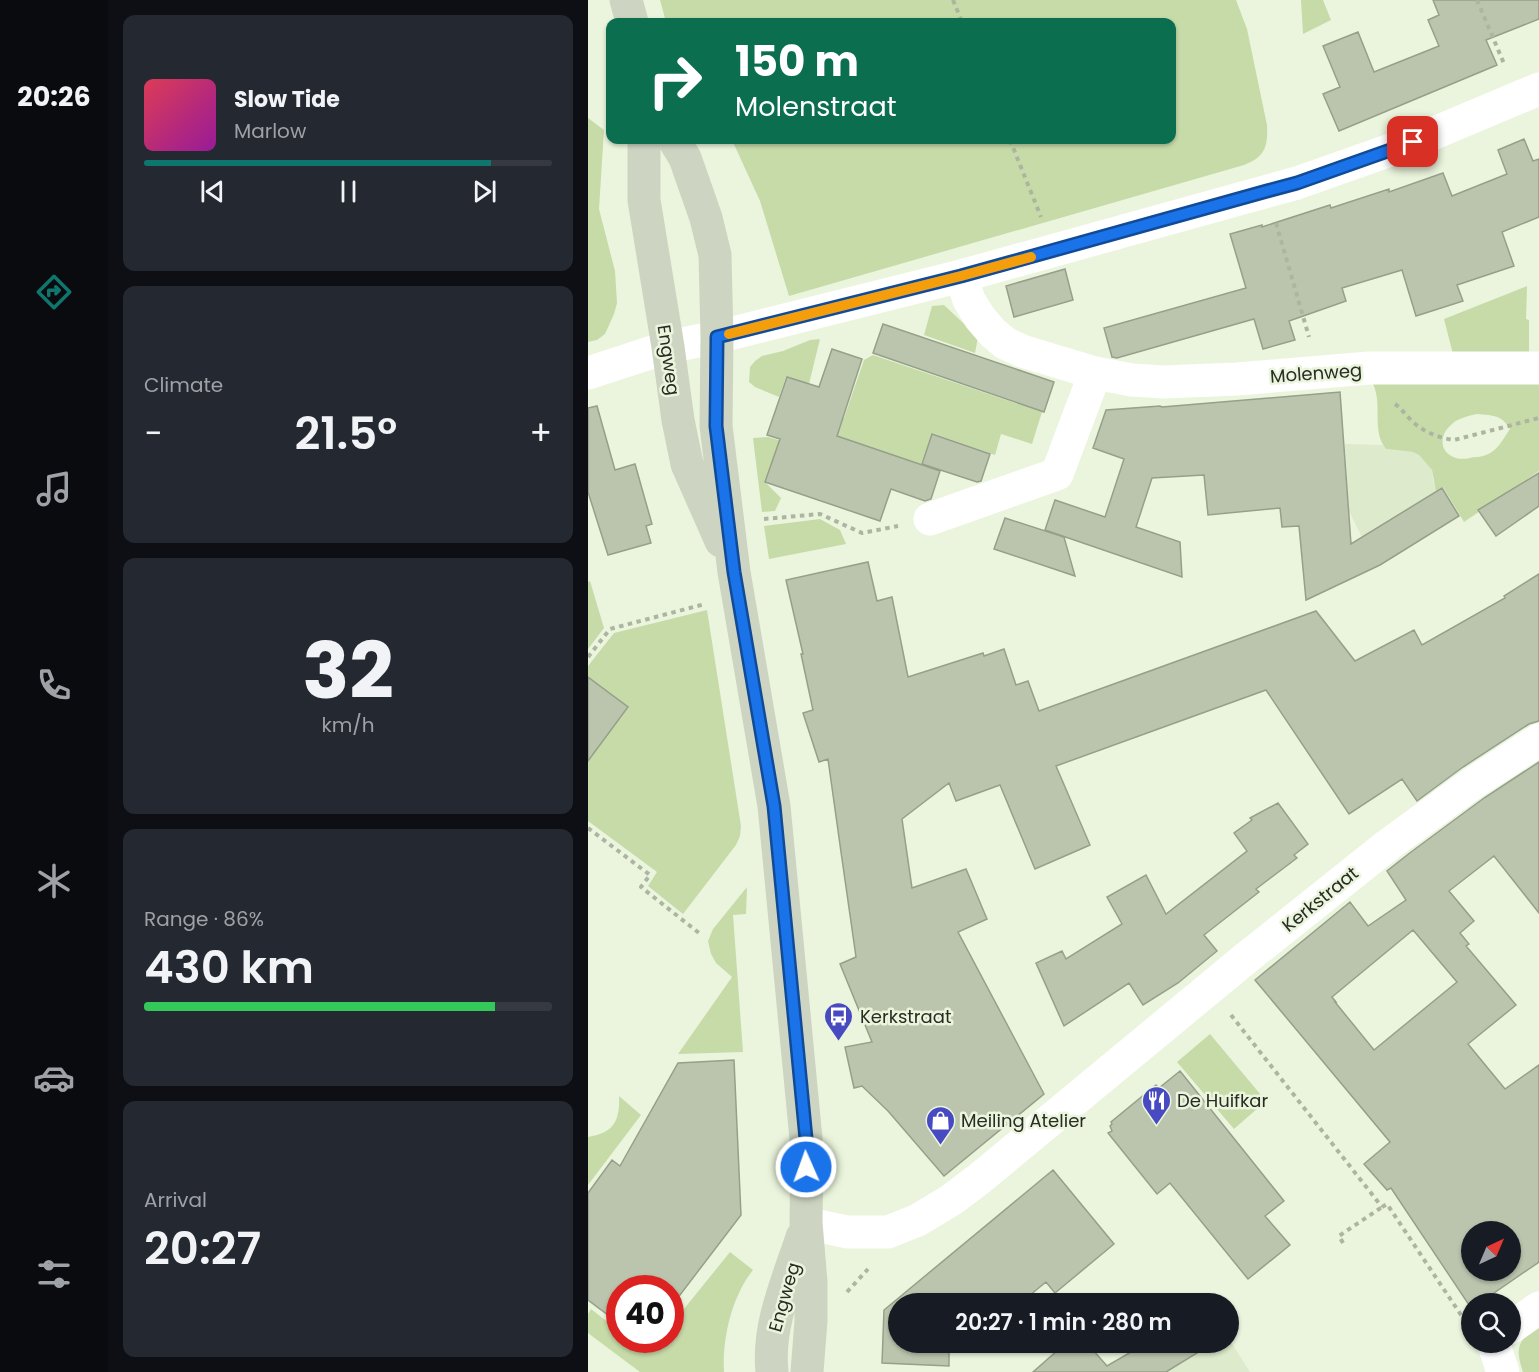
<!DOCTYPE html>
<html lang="en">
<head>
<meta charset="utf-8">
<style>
	body { margin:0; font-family:Poppins,sans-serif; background:#242831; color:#f1f3f6; height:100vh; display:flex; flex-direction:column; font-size:22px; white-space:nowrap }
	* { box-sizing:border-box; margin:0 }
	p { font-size:20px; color:#9ea1a6 }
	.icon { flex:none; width:33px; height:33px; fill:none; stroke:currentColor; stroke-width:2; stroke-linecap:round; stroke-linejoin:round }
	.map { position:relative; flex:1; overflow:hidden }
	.details { display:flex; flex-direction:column; gap:15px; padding:15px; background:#0d0f14; width:480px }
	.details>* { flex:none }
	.guide { position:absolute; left:18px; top:18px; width:570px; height:126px; border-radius:12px; box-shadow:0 2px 4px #0004; background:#0b6e4f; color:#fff; overflow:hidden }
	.needle { width:39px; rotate:44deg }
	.fabs { position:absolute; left:873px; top:1221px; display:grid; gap:12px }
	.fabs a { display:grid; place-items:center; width:60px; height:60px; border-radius:50%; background:#171b24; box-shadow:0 2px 4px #0004; font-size:30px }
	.speed { position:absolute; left:18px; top:1275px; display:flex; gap:12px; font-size:30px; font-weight:700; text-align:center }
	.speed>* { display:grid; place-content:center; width:78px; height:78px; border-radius:50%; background:#171b24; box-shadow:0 2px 4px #0004; line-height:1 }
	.speed .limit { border:9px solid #d22; background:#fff; color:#111 }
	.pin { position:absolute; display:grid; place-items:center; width:51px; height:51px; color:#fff; margin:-26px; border-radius:12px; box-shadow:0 3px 9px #0006 }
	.me { position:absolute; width:66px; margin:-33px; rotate:358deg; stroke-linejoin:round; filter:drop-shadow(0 0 4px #0008) }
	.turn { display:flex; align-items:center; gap:21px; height:126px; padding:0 30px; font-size:27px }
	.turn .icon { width:78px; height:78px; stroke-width:2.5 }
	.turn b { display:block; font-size:42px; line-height:51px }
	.big { font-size:45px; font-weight:600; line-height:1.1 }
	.details .widget { flex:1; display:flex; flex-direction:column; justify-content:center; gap:9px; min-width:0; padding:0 21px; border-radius:12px; background:#242831 }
	.details .dial { align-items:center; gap:0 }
	.dial b { font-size:78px; line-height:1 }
	.song { display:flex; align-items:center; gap:18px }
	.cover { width:72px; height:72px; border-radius:9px; background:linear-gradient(135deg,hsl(350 70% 55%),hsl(300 70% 35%)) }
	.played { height:6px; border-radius:3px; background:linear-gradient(90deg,#0f766e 85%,#363941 85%) }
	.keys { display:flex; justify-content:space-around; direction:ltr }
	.heat { display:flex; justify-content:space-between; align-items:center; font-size:33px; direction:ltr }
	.charge { height:9px; border-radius:4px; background:linear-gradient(90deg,#34c759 86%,#363941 0) }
	.trip { position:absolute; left:300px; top:1293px; width:351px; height:60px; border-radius:30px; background:#171b24; box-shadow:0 2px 4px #0004; font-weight:600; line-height:60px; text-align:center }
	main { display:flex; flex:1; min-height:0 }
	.menu { display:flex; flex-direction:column; width:108px; justify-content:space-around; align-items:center; background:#090b0e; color:#9ea1a6 }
	.menu .icon { width:42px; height:42px }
	.menu .current { color:#0f766e }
	.menu b { font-size:27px; color:#f1f3f6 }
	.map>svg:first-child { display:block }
	.built { fill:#ddeacb }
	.green { fill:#c7dba9; fill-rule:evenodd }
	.building { fill:#bbc5ae; stroke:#969f89; stroke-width:1.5; fill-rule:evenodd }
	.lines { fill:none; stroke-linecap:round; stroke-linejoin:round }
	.path { stroke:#adb5a1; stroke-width:4; stroke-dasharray:4.5 4.5; stroke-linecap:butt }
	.street { stroke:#fff; stroke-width:33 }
	.secondary { stroke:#cdd5c2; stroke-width:33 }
	.route-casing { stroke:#114b97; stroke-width:15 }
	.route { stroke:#1a73e8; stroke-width:10 }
	.slow { stroke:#f59e0b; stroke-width:10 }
	.labels { text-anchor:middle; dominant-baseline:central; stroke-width:5; stroke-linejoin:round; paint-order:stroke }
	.street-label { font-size:18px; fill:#282c23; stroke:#ebf5dd }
	.poi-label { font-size:18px; fill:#282c23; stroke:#ebf5dd; text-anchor:start }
</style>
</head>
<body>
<main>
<nav class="menu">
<b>20:26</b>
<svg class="icon current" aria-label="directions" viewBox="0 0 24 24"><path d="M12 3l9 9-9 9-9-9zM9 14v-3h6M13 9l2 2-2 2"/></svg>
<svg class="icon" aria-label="music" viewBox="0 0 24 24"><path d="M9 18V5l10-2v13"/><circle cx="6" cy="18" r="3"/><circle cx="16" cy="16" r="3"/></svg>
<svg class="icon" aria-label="phone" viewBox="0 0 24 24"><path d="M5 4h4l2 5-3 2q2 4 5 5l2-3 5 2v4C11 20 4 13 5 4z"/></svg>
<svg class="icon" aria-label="climate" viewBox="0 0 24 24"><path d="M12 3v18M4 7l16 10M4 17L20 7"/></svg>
<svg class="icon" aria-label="car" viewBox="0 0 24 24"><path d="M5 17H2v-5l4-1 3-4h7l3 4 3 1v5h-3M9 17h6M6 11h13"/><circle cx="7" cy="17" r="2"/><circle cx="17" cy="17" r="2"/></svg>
<svg class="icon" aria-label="filters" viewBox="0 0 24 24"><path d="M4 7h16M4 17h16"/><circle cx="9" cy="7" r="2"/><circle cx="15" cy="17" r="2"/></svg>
</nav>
<section class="details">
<div class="widget">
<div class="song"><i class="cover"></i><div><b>Slow Tide</b><p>Marlow</p></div></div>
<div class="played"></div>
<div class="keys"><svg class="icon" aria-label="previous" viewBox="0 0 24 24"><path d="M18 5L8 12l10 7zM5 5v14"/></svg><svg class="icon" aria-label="pause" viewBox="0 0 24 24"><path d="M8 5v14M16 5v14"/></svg><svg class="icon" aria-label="next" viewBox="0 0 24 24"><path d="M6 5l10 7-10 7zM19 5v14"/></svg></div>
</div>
<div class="widget"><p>Climate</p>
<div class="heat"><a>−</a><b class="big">21.5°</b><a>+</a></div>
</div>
<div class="widget dial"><b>32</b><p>km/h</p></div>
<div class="widget"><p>Range · 86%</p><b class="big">430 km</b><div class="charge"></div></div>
<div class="widget"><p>Arrival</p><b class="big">20:27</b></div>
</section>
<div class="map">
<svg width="951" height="1372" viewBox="0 0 951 1372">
	<rect width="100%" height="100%" fill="#ebf5dd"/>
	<path class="built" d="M 757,444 L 795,445 L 798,449 L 803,450 L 825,452 L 831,455 L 844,470 L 845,480 L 849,490 L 855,487 L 872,515 L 788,566 L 761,511 Z
		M 641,1339 L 662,1372 L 509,1372 L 559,1343 L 640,1342 Z"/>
	<path class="green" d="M 72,0 L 648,0 L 659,29 L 679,125 C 680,147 677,157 656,165 L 201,296 L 172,201 L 144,140 L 584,140 L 584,22 L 78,22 Z
		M 713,0 L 735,0 L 743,20 L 715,34 Z
		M 0,118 L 16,130 L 11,209 L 27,271 L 29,303 L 26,314 L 17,334 L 9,340 L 0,342 Z
		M 939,286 L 938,319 L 941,320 L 941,357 L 866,358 L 856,319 Z
		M 356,305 L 390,337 L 387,353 L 336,335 L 344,306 Z
		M 232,339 L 221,384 L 198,377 L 191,397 L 167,387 L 161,382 L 162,367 L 167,361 L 174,356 L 195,351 L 222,340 Z
		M 285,355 L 454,412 L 444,444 L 413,434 L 407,455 L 344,433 L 333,464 L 294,451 L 283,483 L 188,451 L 177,482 L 193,498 L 187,511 L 174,512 L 165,438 L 180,437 L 211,446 L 224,409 L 256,418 L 276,360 Z
		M 951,380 L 951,471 L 876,522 L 855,487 L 848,491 L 844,470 L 831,455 L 825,452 L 798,449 C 783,430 795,405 785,384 ZM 889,414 C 905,416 913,414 922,429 C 917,436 912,446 905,451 C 900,455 893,457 887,457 C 882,458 873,460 868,458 C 851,453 851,435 863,425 C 870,418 880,416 889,414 Z
		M 232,519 L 252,530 L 258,544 L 181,559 L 176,526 Z
		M 2,581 L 16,628 L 0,649 L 0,582 Z
		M 119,610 L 153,826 L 152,836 L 148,845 L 95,914 L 60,886 L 69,872 L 0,821 L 0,761 L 40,707 L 9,683 L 0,694 L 0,666 L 26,633 Z
		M 159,887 L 158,914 L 145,915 L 155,1052 L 90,1054 L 144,977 L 128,963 L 123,954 L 120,941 L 125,929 Z
		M 622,1034 L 678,1101 L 646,1129 L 589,1062 Z
		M 31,1096 L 53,1115 L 0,1185 L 0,1137 C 26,1133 32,1121 31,1096 Z
		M 142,1252 L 165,1270 C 144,1296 134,1339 136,1372 L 52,1372 L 0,1333 L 0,1314 L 3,1309 L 31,1331 L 32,1340 L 42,1340 L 60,1353 L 71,1340 L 82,1340 L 83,1325 Z
		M 951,1324 L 951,1372 L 935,1372 C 926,1346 931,1341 951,1324 Z"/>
	<path class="building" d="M 845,0 L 951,0 L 951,19 L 898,40 L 909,65 L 751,131 L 735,94 L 752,87 L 735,46 L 770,32 L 786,72 L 851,46 L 840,20 L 851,15 Z
		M 936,139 L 945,161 L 951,159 L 951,217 L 914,232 L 926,266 L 869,285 L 875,301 L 828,316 L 814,270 L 754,288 L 758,301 L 701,321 L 707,340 L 675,349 L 666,319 L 529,358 L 524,357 L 516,328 L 658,288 L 642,234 L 674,225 L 674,227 L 742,205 L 743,208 L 801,189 L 801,192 L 855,173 L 864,196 L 919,174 L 910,150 Z
		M 477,269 L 485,300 L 426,317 L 418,286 Z
		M 295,324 L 466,382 L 456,412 L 285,353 Z
		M 244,349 L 274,359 L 249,436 L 352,471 L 343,499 L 337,501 L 303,489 L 292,521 L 177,482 L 192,439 L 179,435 L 199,377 L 231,387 Z
		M 752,392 L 763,544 L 854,488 L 871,516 L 792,565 L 718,600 L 711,526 L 694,527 L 692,508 L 620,515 L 616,475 L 564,478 L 548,527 L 592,542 L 594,577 L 457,530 L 467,500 L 517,517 L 536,459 L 505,448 L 518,410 L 572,406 L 574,407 Z
		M 9,406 L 27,470 L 47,464 L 64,524 L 58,526 L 63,543 L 20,555 L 0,492 L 0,408 Z
		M 344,434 L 402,454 L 393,481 L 389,482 L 334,464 Z
		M 951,473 L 951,506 L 908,536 L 890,510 Z
		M 417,518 L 476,537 L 487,576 L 406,549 Z
		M 280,562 L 289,601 L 304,597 L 320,677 L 395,653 L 396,656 L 416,649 L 428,685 L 440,681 L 451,711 L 728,611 L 767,661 L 826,630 L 834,645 L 917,598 L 916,596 L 951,574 L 951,721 L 941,724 L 875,767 L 829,801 L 814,779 L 761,814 L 678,690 L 468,766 L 502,845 L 447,869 L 412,785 L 368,801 L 361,783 L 314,819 L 324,888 L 378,869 L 399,919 L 370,932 L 456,1094 L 356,1176 L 300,1111 L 274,1086 L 266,1088 L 257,1047 L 284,1042 L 252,964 L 268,957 L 253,852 L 240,759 L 231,762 L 215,713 L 225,710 L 213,654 L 215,654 L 198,580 Z
		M 0,677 L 40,707 L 0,761 Z
		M 951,762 L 951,913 L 906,856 L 861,891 L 886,921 L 872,933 L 881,944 L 878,946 L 928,1005 L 880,1044 L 917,1089 L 951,1065 L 951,1262 L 890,1304 L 884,1304 L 883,1308 L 803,1188 L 799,1190 L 776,1164 L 802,1142 L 667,980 L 762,902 L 780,926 L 818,900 L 799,871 L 823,852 L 896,798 ZM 825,930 L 869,982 L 786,1050 L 747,1002 L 748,1002 L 744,997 ZM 884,1232 L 922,1232 L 922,1270 L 884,1270 Z
		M 690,803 L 720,844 L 706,855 L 709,858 L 668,889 L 671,892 L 616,935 L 629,951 L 590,983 L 555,1005 L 541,983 L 476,1026 L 448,963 L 474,951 L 478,959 L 534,924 L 519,897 L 558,875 L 578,914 L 659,851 L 646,833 L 664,820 L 662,818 Z
		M 146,1060 L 153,1215 L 82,1308 L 82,1288 L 32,1288 L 32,1324 L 0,1300 L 0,1193 L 24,1160 L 32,1166 L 90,1063 Z
		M 592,1071 L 696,1201 L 677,1216 L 702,1245 L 660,1279 L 582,1183 L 569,1194 L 520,1133 L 524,1131 L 522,1126 L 524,1124 L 523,1122 L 568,1085 L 571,1088 Z
		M 465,1170 L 526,1244 L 467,1293 L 458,1282 L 431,1304 L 310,1304 L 310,1342 L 361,1342 L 361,1366 L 294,1363 L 296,1310 Z
		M 479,1342 L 498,1342 L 519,1366 L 560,1342 L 627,1342 L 578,1372 L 445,1372 Z"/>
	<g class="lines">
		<path class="path" d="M 365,0 L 374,22
			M 889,0 L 917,66
			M 422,140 L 453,217
			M 688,223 L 721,337
			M 807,404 C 813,408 816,413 821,418 C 833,431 850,438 866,440 L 951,418
			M 176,519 L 232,514 L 274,533 L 310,526
			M 0,657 L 22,629 L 117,604
			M 0,828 L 62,875 L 53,887 L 111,933
			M 643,1015 L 794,1207
			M 794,1207 L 799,1204 L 877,1321
			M 755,1243 L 751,1236 L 794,1207
			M 259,1292 L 280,1269"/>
		<path class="street" d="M 373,276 L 381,300 L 392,318 L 405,333 L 417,343 L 434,351 L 507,373 L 544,380 L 576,382 L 649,379 L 781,368 L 951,368
			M 0,373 L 80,347 L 129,337 L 373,276 L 709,183 L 825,142 L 951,89
			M 342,519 L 469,474 L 507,373
			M 218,1223 L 259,1232 L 300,1232 L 330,1220 L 363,1200 L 391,1179 L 657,959 L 800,845 L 885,783 L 951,740
			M 922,1328 L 951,1308
			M 905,1342 L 915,1372"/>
		<path class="secondary" d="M 38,0 L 44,22
			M 56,140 L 56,200 L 80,347 L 90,420 L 99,464 L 133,541
			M 86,140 L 97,158 L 118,218 L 127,255 L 129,337 L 128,426 L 146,572 L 186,806 L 219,1149 L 218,1223 L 223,1282 L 223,1321 L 219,1372
			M 184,1372 C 179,1326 200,1280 214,1237"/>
	</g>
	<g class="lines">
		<defs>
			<path id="route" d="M 218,1167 L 219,1149 L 186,806 L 146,572 L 128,426 L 129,337 L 373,276 L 679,191 L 709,183 L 825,142"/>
		</defs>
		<use href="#route" class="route-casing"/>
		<use href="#route" class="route"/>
		<path class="slow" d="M 141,334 L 373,276 L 443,257"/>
	</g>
	<defs>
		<symbol id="bus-pin" viewBox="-11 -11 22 30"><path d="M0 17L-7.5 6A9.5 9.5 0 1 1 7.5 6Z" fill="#474ac0" stroke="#ebf5dd"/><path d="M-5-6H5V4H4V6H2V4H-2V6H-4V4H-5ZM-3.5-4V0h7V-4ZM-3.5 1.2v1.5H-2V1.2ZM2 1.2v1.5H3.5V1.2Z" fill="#fff"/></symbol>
		<symbol id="restaurant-pin" viewBox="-11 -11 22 30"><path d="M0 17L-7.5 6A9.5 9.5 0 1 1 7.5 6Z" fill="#474ac0" stroke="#ebf5dd"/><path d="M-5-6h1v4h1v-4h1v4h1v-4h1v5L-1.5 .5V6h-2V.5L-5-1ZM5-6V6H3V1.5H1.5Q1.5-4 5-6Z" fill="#fff"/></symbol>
		<symbol id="shop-pin" viewBox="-11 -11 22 30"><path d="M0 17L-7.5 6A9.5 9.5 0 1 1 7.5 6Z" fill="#474ac0" stroke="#ebf5dd"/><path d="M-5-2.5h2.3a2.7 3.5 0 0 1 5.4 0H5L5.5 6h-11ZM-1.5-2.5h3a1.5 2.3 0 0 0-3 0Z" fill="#fff"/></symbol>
	</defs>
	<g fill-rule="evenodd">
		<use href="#bus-pin" x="234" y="1000" width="33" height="45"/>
		<use href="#restaurant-pin" x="552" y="1084" width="33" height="45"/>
		<use href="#shop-pin" x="336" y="1104" width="33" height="45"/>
	</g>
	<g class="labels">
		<g class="street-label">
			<text transform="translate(81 360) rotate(82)">Engweg</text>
			<text transform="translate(728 373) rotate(-4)">Molenweg</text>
			<text transform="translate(732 899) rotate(-39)">Kerkstraat</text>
			<text transform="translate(196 1297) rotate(-74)">Engweg</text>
		</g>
		<g class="poi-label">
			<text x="272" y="1016">Kerkstraat</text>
			<text x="589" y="1100">De Huifkar</text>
			<text x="373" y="1120">Meiling Atelier</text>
		</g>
	</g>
</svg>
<div class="fabs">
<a><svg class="needle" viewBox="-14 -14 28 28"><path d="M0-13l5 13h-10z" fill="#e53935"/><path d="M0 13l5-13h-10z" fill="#9ea1a6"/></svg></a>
<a><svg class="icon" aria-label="search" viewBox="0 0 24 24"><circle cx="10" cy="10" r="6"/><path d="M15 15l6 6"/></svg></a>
</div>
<div class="speed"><div class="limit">40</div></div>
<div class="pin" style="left:825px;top:142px;background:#d93025"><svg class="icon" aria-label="arrive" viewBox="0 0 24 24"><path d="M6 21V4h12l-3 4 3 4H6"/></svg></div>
<svg class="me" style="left:218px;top:1167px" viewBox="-20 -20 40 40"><circle r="17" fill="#1a73e8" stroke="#fff" stroke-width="3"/><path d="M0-11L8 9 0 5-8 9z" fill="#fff"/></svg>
<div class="trip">20:27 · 1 min · 280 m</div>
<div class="guide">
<div class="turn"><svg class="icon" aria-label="right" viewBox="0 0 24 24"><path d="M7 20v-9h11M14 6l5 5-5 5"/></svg><div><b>150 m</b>Molenstraat</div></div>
</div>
</div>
</main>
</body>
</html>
